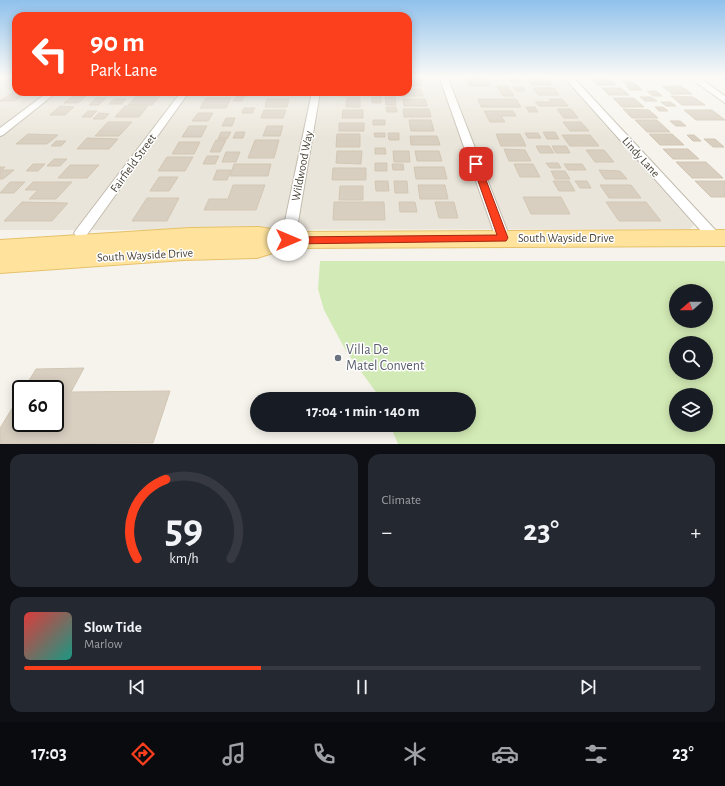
<!DOCTYPE html>
<html lang="en">
<head>
<meta charset="utf-8">
<style>
	body { margin:0; font-family:"Alegreya Sans",sans-serif; background:#242831; color:#f1f3f6; height:100vh; display:flex; flex-direction:column; font-size:15px; white-space:nowrap }
	* { box-sizing:border-box; margin:0 }
	p { font-size:13px; color:#9ea1a6 }
	.icon { flex:none; width:22px; height:22px; fill:none; stroke:currentColor; stroke-width:2; stroke-linecap:round; stroke-linejoin:round }
	.map { position:relative; height:444px; overflow:hidden }
	.details { display:flex; flex-direction:column; gap:10px; padding:10px; background:#0d0f14; flex:1 }
	.details>* { flex:none }
	.guide { position:absolute; left:12px; top:12px; width:400px; height:84px; border-radius:12px; box-shadow:0 2px 10px #0003; background:#fc3f1d; color:#fff; overflow:hidden }
	.needle { width:26px; rotate:250deg }
	.fabs { position:absolute; left:669px; top:284px; display:grid; gap:8px }
	.fabs a { display:grid; place-items:center; width:44px; height:44px; border-radius:50%; background:#171b24; box-shadow:0 2px 10px #0003; font-size:20px }
	.speed { position:absolute; left:12px; top:380px; display:flex; gap:8px; font-size:20px; font-weight:700; text-align:center }
	.speed>* { display:grid; place-content:center; width:52px; height:52px; border-radius:50%; background:#171b24; box-shadow:0 2px 10px #0003; line-height:1 }
	.speed .limit { border:2px solid #111; border-radius:6px; background:#fff; color:#111 }
	.pin { position:absolute; display:grid; place-items:center; width:34px; height:34px; color:#fff; margin:-17px; border-radius:8px; box-shadow:0 2px 6px #0006 }
	.me { position:absolute; width:44px; margin:-22px; rotate:90deg; stroke-linejoin:round; filter:drop-shadow(0 0 3px #0008) }
	.turn { display:flex; align-items:center; gap:14px; height:84px; padding:0 12px; font-size:18px }
	.turn .icon { width:52px; height:52px; stroke-width:2.5 }
	.turn b { display:block; font-size:28px; line-height:34px }
	.big { font-size:30px; font-weight:600; line-height:1.1 }
	.details .card { flex:1; display:flex; flex-direction:column; justify-content:center; gap:6px; min-width:0; padding:0 14px; border-radius:12px; background:#242831 }
	.details .dial { align-items:center; gap:0 }
	.dial svg { height:104px; overflow:visible; fill:none; stroke:#363941; stroke-width:7; stroke-linecap:round; text-anchor:middle }
	.dial text { fill:#f1f3f6; stroke:none }
	.song { display:flex; align-items:center; gap:12px }
	.cover { width:48px; height:48px; border-radius:6px; background:linear-gradient(135deg,hsl(0 70% 55%),hsl(170 70% 35%)) }
	.played { height:4px; border-radius:2px; background:linear-gradient(90deg,#fc3f1d 35%,#363941 35%) }
	.keys { display:flex; justify-content:space-around; direction:ltr }
	.heat { display:flex; justify-content:space-between; align-items:center; font-size:22px; direction:ltr }
	.details .tiles { flex:1; display:grid; gap:10px; grid-template-columns:1fr 1fr }
	.card:last-child { grid-column:span 2 }
	.trip { position:absolute; left:250px; top:392px; width:226px; height:40px; border-radius:20px; background:#171b24; box-shadow:0 2px 10px #0003; font-weight:600; line-height:40px; text-align:center }
	.dock { display:flex; height:64px; justify-content:space-around; align-items:center; background:#090b0e; color:#9ea1a6 }
	.dock .icon { width:28px; height:28px }
	.dock .current { color:#fc3f1d }
	.dock b { font-size:18px; color:#f1f3f6 }
	.map>svg:first-child { display:block }
	.residential { fill:#eae5da }
	.green { fill:#d2eab5; fill-rule:evenodd }
	.building { fill:#d8cfc1; stroke:#d3c7b4 }
	.lines { fill:none; stroke-linecap:round; stroke-linejoin:round }
	.street-casing { stroke:#c2bbae; stroke-width:2 }
	.primary-casing { stroke:#e6c16a; stroke-width:2 }
	.street { fill:#fff; fill-rule:evenodd }
	.primary { fill:#ffe39c; fill-rule:evenodd }
	.route { fill:#fc3f1d; stroke:#a42913 }
	.worship-dot { fill:#6b7280; stroke:#fff; stroke-width:1.5 }
	.labels { text-anchor:middle; dominant-baseline:central; stroke-width:3; stroke-linejoin:round; paint-order:stroke }
	.street-label { font-size:12px; fill:#4b4439; stroke:#fff }
	.near-worship-label { font-size:14px; fill:#5b616d; stroke:#fff; text-anchor:start }
</style>
</head>
<body>
<div class="map">
<svg width="725" height="444" viewBox="0 0 725 444">
	<rect width="100%" height="100%" fill="#f6f3ec"/>
	<path class="residential" d="M 0,76 L 16,76 L 16,92 L 408,92 L 408,76 L 561,76 L 694,225 L 690,229 L 683,229 L 0,230 Z"/>
	<path class="green" d="M 320,261 L 725,261 L 725,444 L 398,444 L 390,425 L 469,425 L 469,399 L 381,399 L 346,351 L 324,310 L 318,289 ZM 676,291 L 706,291 L 706,321 L 676,321 ZM 676,343 L 706,343 L 706,373 L 676,373 ZM 676,395 L 706,395 L 706,425 L 676,425 Z"/>
	<path class="building" d="M 466,77 L 485,77 L 490,86 L 470,86 Z
		M 507,77 L 517,77 L 520,81 L 510,82 Z
		M 408,78 L 420,78 L 422,86 L 408,86 Z
		M 591,78 L 609,78 L 616,85 L 597,85 Z
		M 527,79 L 547,79 L 552,85 L 532,85 Z
		M 622,81 L 631,81 L 637,85 L 627,85 Z
		M 497,86 L 508,86 L 514,96 L 503,96 Z
		M 626,86 L 638,86 L 642,90 L 630,90 Z
		M 662,86 L 681,86 L 692,94 L 672,94 Z
		M 513,87 L 522,87 L 525,91 L 516,91 Z
		M 533,88 L 554,88 L 559,95 L 538,95 Z
		M 602,88 L 621,88 L 629,95 L 609,95 Z
		M 408,89 L 421,89 L 423,96 L 401,96 L 401,92 L 408,92 Z
		M 16,90 L 16,92 L 27,92 L 14,101 L 0,101 Z
		M 647,91 L 656,91 L 662,96 L 653,96 Z
		M 238,92 L 249,92 L 247,96 L 236,96 Z
		M 278,92 L 291,92 L 290,95 L 277,95 Z
		M 341,92 L 360,92 L 360,96 L 341,96 Z
		M 139,93 L 162,93 L 152,105 L 128,105 Z
		M 73,96 L 86,96 L 78,103 L 64,103 Z
		M 671,96 L 693,97 L 705,105 L 682,105 Z
		M 236,97 L 244,97 L 242,101 L 233,101 Z
		M 372,97 L 381,97 L 381,103 L 372,103 Z
		M 385,97 L 395,97 L 396,105 L 386,105 Z
		M 640,97 L 651,97 L 657,101 L 645,101 Z
		M 96,98 L 106,98 L 99,105 L 89,105 Z
		M 206,98 L 231,98 L 226,108 L 200,108 Z
		M 347,98 L 360,98 L 360,107 L 346,107 Z
		M 613,98 L 634,98 L 644,107 L 622,107 Z
		M 114,99 L 126,99 L 122,104 L 109,104 Z
		M 267,99 L 289,99 L 287,107 L 265,107 Z
		M 403,99 L 425,99 L 427,106 L 404,106 Z
		M 478,99 L 516,99 L 521,107 L 481,107 Z
		M 549,99 L 562,99 L 568,106 L 539,106 L 535,102 L 551,102 Z
		M 661,102 L 670,102 L 676,106 L 666,106 Z
		M 60,106 L 74,107 L 65,115 L 50,115 Z
		M 125,106 L 148,106 L 139,117 L 115,117 Z
		M 386,107 L 396,107 L 397,112 L 387,112 Z
		M 526,107 L 535,107 L 538,112 L 529,112 Z
		M 655,107 L 663,107 L 668,111 L 659,111 Z
		M 244,108 L 255,108 L 252,113 L 242,113 Z
		M 403,109 L 429,109 L 431,117 L 404,117 Z
		M 557,109 L 571,109 L 578,118 L 564,118 Z
		M 623,109 L 649,110 L 658,118 L 632,118 Z
		M 264,110 L 286,110 L 283,118 L 261,118 Z
		M 343,110 L 363,110 L 363,118 L 342,118 Z
		M 684,110 L 712,110 L 725,120 L 696,120 Z
		M 88,111 L 97,111 L 91,117 L 82,117 Z
		M 484,111 L 513,111 L 516,116 L 501,116 L 505,122 L 490,122 Z
		M 99,113 L 109,114 L 104,119 L 93,119 Z
		M 198,113 L 213,113 L 208,121 L 192,121 Z
		M 226,118 L 235,118 L 232,126 L 222,126 Z
		M 373,120 L 385,120 L 385,125 L 373,125 Z
		M 409,120 L 431,120 L 434,131 L 411,131 Z
		M 635,120 L 657,120 L 670,132 L 647,132 Z
		M 670,121 L 680,121 L 686,126 L 676,126 Z
		M 108,122 L 132,122 L 119,136 L 95,136 Z
		M 563,122 L 581,122 L 589,131 L 570,131 Z
		M 339,123 L 364,123 L 364,131 L 339,131 Z
		M 189,126 L 207,126 L 201,137 L 182,137 Z
		M 267,126 L 283,126 L 280,136 L 263,136 Z
		M 221,132 L 231,132 L 227,139 L 218,139 Z
		M 236,132 L 245,132 L 243,138 L 233,138 Z
		M 543,132 L 555,132 L 559,139 L 547,139 Z
		M 374,133 L 385,133 L 385,137 L 375,137 Z
		M 388,133 L 399,133 L 399,140 L 389,140 Z
		M 525,133 L 538,133 L 541,138 L 528,138 Z
		M 28,134 L 58,135 L 47,144 L 16,144 Z
		M 337,134 L 360,134 L 360,147 L 336,147 Z
		M 496,134 L 520,134 L 526,146 L 501,146 Z
		M 649,134 L 672,134 L 684,145 L 660,145 Z
		M 562,135 L 590,135 L 599,146 L 570,146 Z
		M 687,135 L 694,135 L 701,141 L 693,141 Z
		M 410,136 L 437,136 L 440,145 L 411,145 Z
		M 87,138 L 118,139 L 109,149 L 77,149 Z
		M 704,139 L 715,139 L 724,147 L 713,147 Z
		M 216,140 L 226,140 L 220,152 L 210,152 Z
		M 255,140 L 279,140 L 274,158 L 248,158 Z
		M 56,141 L 66,141 L 61,146 L 51,146 Z
		M 179,142 L 200,142 L 194,154 L 172,154 Z
		M 536,146 L 549,146 L 554,153 L 540,153 Z
		M 552,146 L 566,146 L 570,153 L 556,153 Z
		M 375,148 L 385,148 L 386,154 L 375,154 Z
		M 504,149 L 525,150 L 531,161 L 509,161 Z
		M 663,149 L 688,149 L 699,159 L 673,159 Z
		M 586,150 L 604,150 L 614,162 L 595,162 Z
		M 337,151 L 362,151 L 361,164 L 336,163 Z
		M 393,151 L 409,151 L 410,162 L 394,162 Z
		M 415,151 L 439,151 L 442,161 L 417,161 Z
		M 226,152 L 240,152 L 236,162 L 222,162 Z
		M 207,156 L 219,156 L 215,164 L 203,164 Z
		M 167,157 L 193,157 L 185,171 L 158,171 Z
		M 54,159 L 67,159 L 60,166 L 47,166 Z
		M 676,162 L 706,162 L 723,178 L 692,178 Z
		M 375,163 L 387,163 L 387,171 L 375,171 Z
		M 546,163 L 558,163 L 561,168 L 550,168 Z
		M 33,164 L 45,164 L 38,171 L 26,171 Z
		M 234,164 L 271,164 L 268,176 L 230,176 Z
		M 392,164 L 403,164 L 404,170 L 393,170 Z
		M 514,164 L 533,164 L 540,177 L 520,177 Z
		M 564,164 L 582,164 L 586,170 L 568,170 Z
		M 70,165 L 99,165 L 87,178 L 58,178 Z
		M 0,167 L 5,167 L 2,170 L 14,170 L 3,179 L 0,179 Z
		M 414,167 L 444,167 L 447,179 L 416,179 Z
		M 333,168 L 366,168 L 366,180 L 332,180 Z
		M 217,170 L 231,170 L 227,180 L 213,180 Z
		M 599,170 L 620,171 L 627,179 L 605,179 Z
		M 551,171 L 565,171 L 570,179 L 555,179 Z
		M 159,177 L 178,177 L 169,191 L 150,191 Z
		M 375,181 L 388,181 L 389,191 L 376,191 Z
		M 394,181 L 407,181 L 408,193 L 395,193 Z
		M 553,181 L 569,181 L 575,191 L 559,191 Z
		M 575,181 L 587,181 L 591,188 L 580,188 Z
		M 695,181 L 725,181 L 725,197 L 711,197 Z
		M 10,182 L 25,182 L 14,193 L 0,193 Z
		M 33,182 L 72,182 L 56,199 L 29,199 L 38,190 L 25,190 Z
		M 233,185 L 265,185 L 256,210 L 204,210 L 209,199 L 228,199 Z
		M 418,185 L 445,185 L 448,199 L 420,199 Z
		M 600,185 L 631,185 L 641,198 L 609,198 Z
		M 340,186 L 363,186 L 363,200 L 339,200 Z
		M 523,197 L 561,197 L 570,214 L 531,214 Z
		M 147,198 L 179,198 L 167,221 L 132,221 Z
		M 22,202 L 68,203 L 52,221 L 4,221 Z
		M 334,202 L 384,202 L 385,220 L 333,220 Z
		M 399,202 L 415,202 L 417,212 L 400,212 Z
		M 435,202 L 454,202 L 458,218 L 439,218 Z
		M 606,202 L 646,202 L 661,221 L 619,221 Z
		M 84,368 L 71,392 L 170,391 L 153,443 L 0,444 L 0,428 L 21,394 L 21,423 L 55,423 L 55,389 L 24,389 L 36,369 Z"/>
	<g class="lines">
		<defs>
			<path id="street" d="M 439,76 L 447,76 L 510,238 L 508,241 L 503,243 L 498,241 L 496,238 Z
				M 563,76 L 572,76 L 720,235 L 722,238 L 720,241 L 715,243 L 710,241 Z
				M 687,76 L 697,76 L 725,96 L 725,103 Z
				M 48,92 L 57,92 L 3,135 L 0,136 L 0,128 Z
				M 181,92 L 189,92 L 86,236 L 81,238 L 76,236 L 74,233 L 76,230 Z
				M 312,92 L 320,92 L 295,240 L 293,243 L 288,245 L 283,243 L 281,240 Z"/>
			<path id="primary" d="M 259,227 L 288,232 L 725,230 L 725,246 L 289,248 L 257,258 L 184,260 L 0,273 L 0,240 L 190,228 Z"/>
		</defs>
		<use href="#street" class="street-casing"/>
		<use href="#primary" class="primary-casing"/>
		<use href="#street" class="street"/>
		<use href="#primary" class="primary"/>
	</g>
	<linearGradient id="sky" x2="0" y2="1"><stop stop-color="#8fc1ec"/><stop offset="0.55" stop-color="#fbfaf6"/><stop offset="1" stop-color="#fbfaf6" stop-opacity="0"/></linearGradient>
	<rect width="725" height="139" fill="url(#sky)"/>
	<path class="route" d="M 473,162 L 476,162 L 480,164 L 508,238 L 506,241 L 288,244 L 283,240 L 288,237 L 497,235 L 472,164 Z"/>
	<circle class="worship-dot" cx="338" cy="358" r="4"/>
	<g class="labels">
		<g class="street-label">
			<text transform="translate(641 157) rotate(48)">Lindy Lane</text>
			<text transform="translate(133 163) rotate(-54)">Fairfield Street</text>
			<text transform="translate(302 166) rotate(-79)">Wildwood Way</text>
			<text x="566" y="238">South Wayside Drive</text>
			<text transform="translate(145 255) rotate(-3)">South Wayside Drive</text>
		</g>
		<g class="near-worship-label">
			<text x="346" y="350">Villa De<tspan x="346" dy="16">Matel Convent</tspan></text>
		</g>
	</g>
</svg>
<div class="fabs">
<a><svg class="needle" viewBox="-14 -14 28 28"><path d="M0-13l5 13h-10z" fill="#e53935"/><path d="M0 13l5-13h-10z" fill="#9ea1a6"/></svg></a>
<a><svg class="icon" aria-label="search" viewBox="0 0 24 24"><circle cx="10" cy="10" r="6"/><path d="M15 15l6 6"/></svg></a>
<a><svg class="icon" aria-label="layers" viewBox="0 0 24 24"><path d="M12 4l9 5-9 5-9-5zM3 14l9 5 9-5"/></svg></a>
</div>
<div class="speed"><div class="limit">60</div></div>
<div class="pin" style="left:476px;top:164px;background:#d93025"><svg class="icon" aria-label="arrive" viewBox="0 0 24 24"><path d="M6 21V4h12l-3 4 3 4H6"/></svg></div>
<svg class="me" style="left:288px;top:240px" viewBox="-20 -20 40 40"><circle r="19" fill="#fff"/><path d="M0-13L10 11 0 6-10 11z" fill="#fc3f1d"/></svg>
<div class="trip">17:04 · 1 min · 140 m</div>
<div class="guide">
<div class="turn"><svg class="icon" aria-label="left" viewBox="0 0 24 24"><path d="M17 20v-9H6M10 6l-5 5 5 5"/></svg><div><b>90 m</b>Park Lane</div></div>
</div>
</div>
<section class="details">
<div class="tiles">
<div class="card dial"><svg viewBox="0 0 100 80">
<path d="M14 69A42 42 0 1 1 86 69"/>
<path d="M14 69A42 42 0 0 1 36 8" stroke="#fc3f1d"/>
<text x="50" y="56" font-size="32" font-weight="700">59</text>
<text x="50" y="72" font-size="11">km/h</text>
</svg></div>
<div class="card"><p>Climate</p>
<div class="heat"><a>−</a><b class="big">23°</b><a>+</a></div>
</div>
<div class="card">
<div class="song"><i class="cover"></i><div><b>Slow Tide</b><p>Marlow</p></div></div>
<div class="played"></div>
<div class="keys"><svg class="icon" aria-label="previous" viewBox="0 0 24 24"><path d="M18 5L8 12l10 7zM5 5v14"/></svg><svg class="icon" aria-label="pause" viewBox="0 0 24 24"><path d="M8 5v14M16 5v14"/></svg><svg class="icon" aria-label="next" viewBox="0 0 24 24"><path d="M6 5l10 7-10 7zM19 5v14"/></svg></div>
</div>
</div>
</section>
<nav class="dock">
<b>17:03</b>
<svg class="icon current" aria-label="directions" viewBox="0 0 24 24"><path d="M12 3l9 9-9 9-9-9zM9 14v-3h6M13 9l2 2-2 2"/></svg>
<svg class="icon" aria-label="music" viewBox="0 0 24 24"><path d="M9 18V5l10-2v13"/><circle cx="6" cy="18" r="3"/><circle cx="16" cy="16" r="3"/></svg>
<svg class="icon" aria-label="phone" viewBox="0 0 24 24"><path d="M5 4h4l2 5-3 2q2 4 5 5l2-3 5 2v4C11 20 4 13 5 4z"/></svg>
<svg class="icon" aria-label="climate" viewBox="0 0 24 24"><path d="M12 3v18M4 7l16 10M4 17L20 7"/></svg>
<svg class="icon" aria-label="car" viewBox="0 0 24 24"><path d="M5 17H2v-5l4-1 3-4h7l3 4 3 1v5h-3M9 17h6M6 11h13"/><circle cx="7" cy="17" r="2"/><circle cx="17" cy="17" r="2"/></svg>
<svg class="icon" aria-label="filters" viewBox="0 0 24 24"><path d="M4 7h16M4 17h16"/><circle cx="9" cy="7" r="2"/><circle cx="15" cy="17" r="2"/></svg>
<b>23°</b>
</nav>
</body>
</html>
